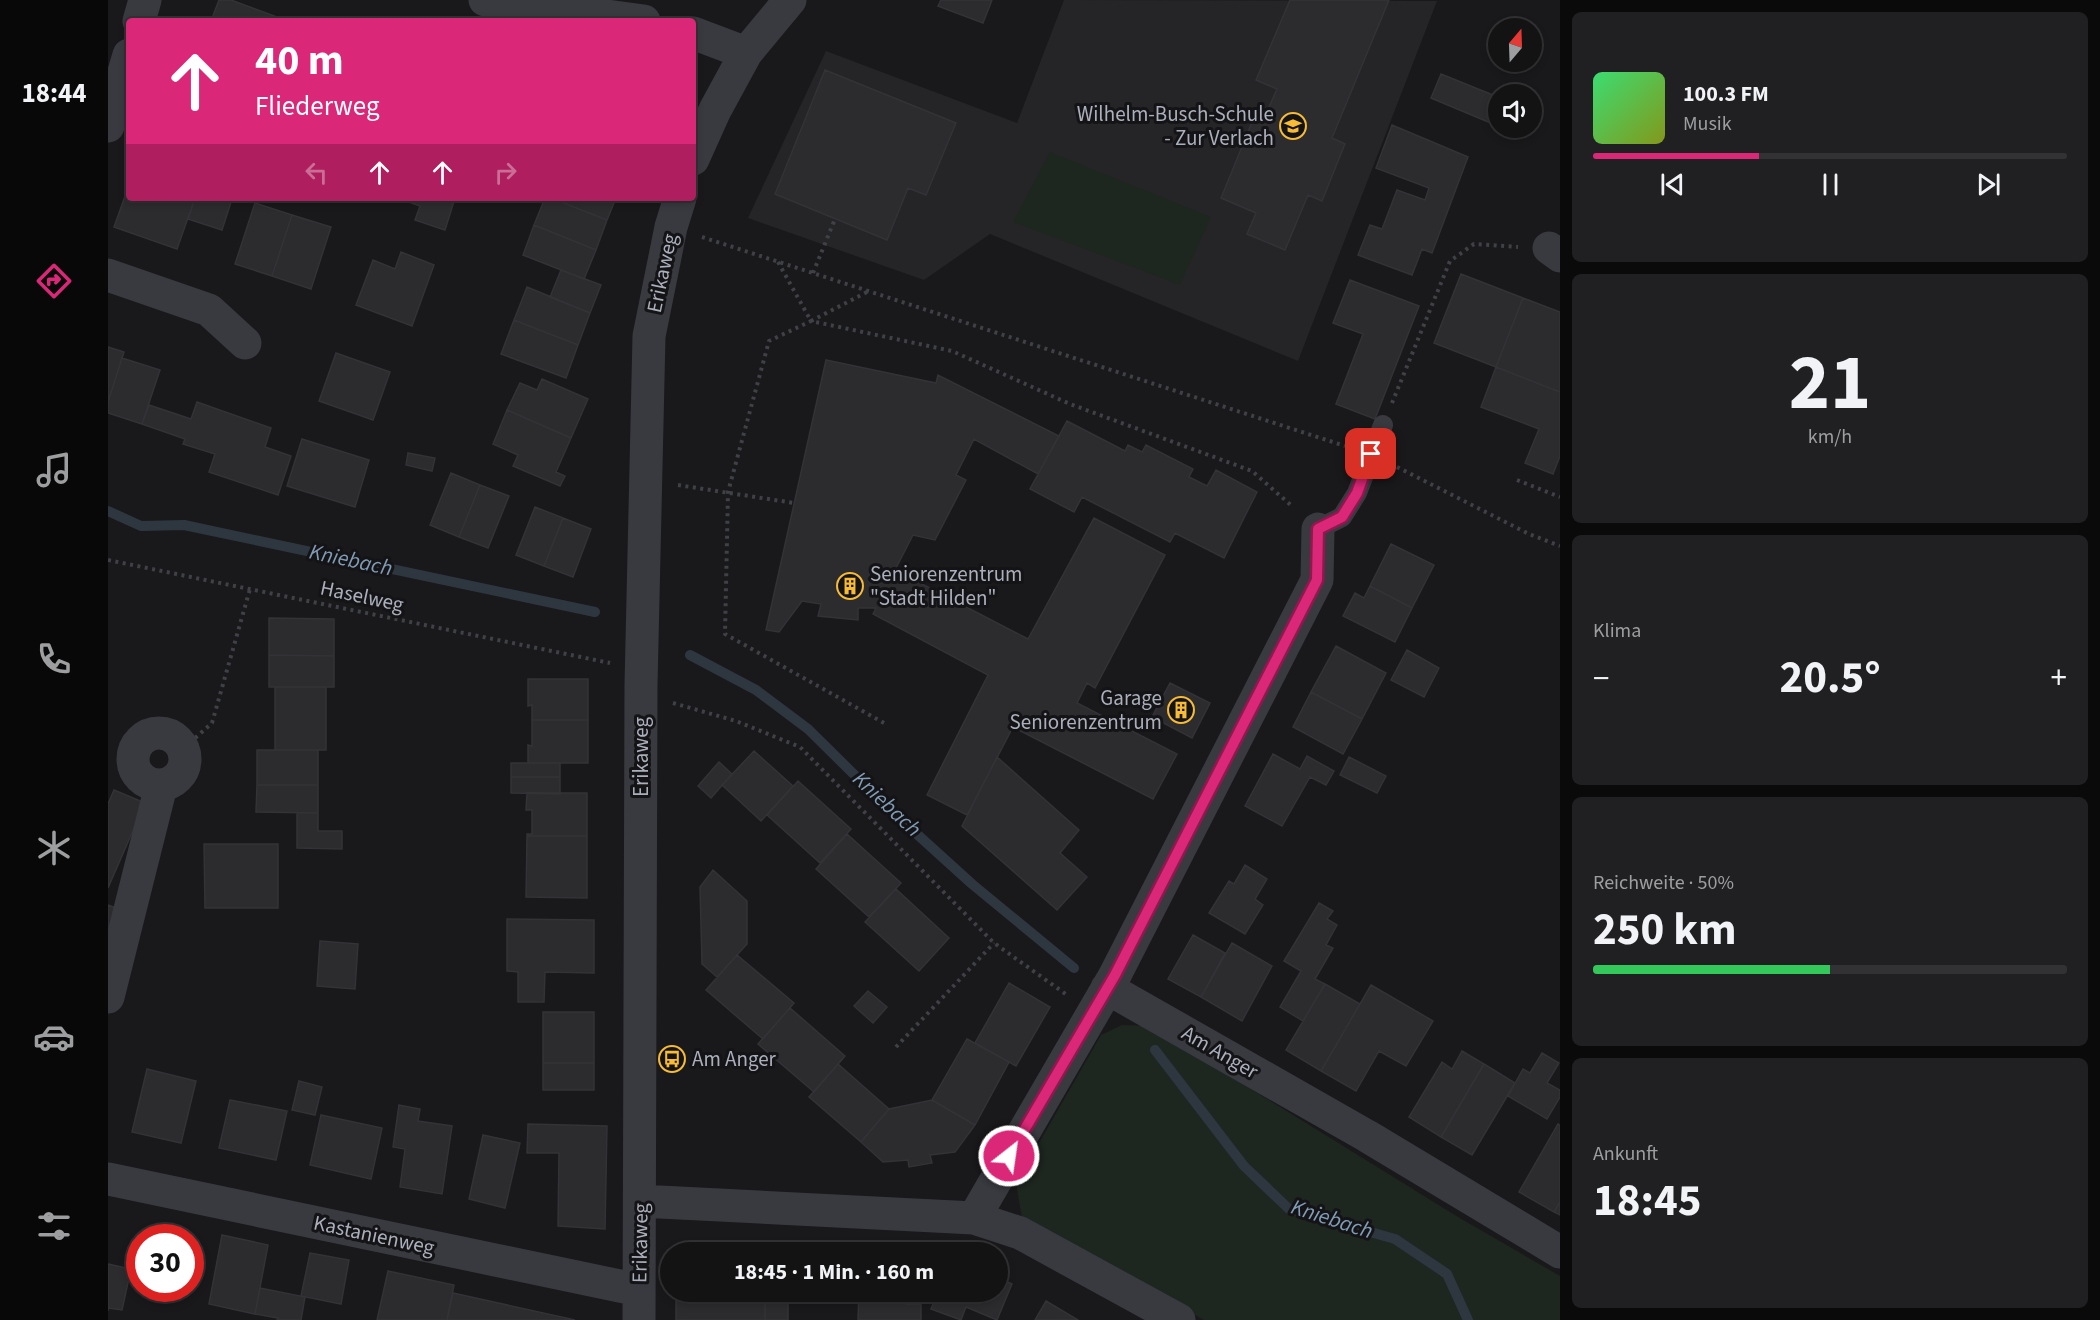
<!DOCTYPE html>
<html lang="de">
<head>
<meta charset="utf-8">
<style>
	body { margin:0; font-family:"Source Sans 3",sans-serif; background:#202022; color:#f1f3f6; height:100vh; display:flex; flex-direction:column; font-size:22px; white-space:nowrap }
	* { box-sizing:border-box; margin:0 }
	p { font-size:20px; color:#9d9ea0 }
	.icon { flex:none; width:33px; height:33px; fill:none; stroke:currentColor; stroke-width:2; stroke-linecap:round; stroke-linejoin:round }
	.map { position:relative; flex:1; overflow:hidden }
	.details { display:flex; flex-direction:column; gap:12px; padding:12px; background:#0a0a0b; width:540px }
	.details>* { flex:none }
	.banner { position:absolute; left:18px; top:18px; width:570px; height:183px; border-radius:6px; box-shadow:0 3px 9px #0003,0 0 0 2px #323234; background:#db2777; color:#fff; overflow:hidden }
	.needle { width:39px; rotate:19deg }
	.tools { position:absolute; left:1380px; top:18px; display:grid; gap:12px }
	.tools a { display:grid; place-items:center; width:54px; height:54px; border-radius:50%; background:#131314; box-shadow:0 3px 9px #0003,0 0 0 2px #323234; font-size:30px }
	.speed { position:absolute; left:18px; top:1224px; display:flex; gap:12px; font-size:30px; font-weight:700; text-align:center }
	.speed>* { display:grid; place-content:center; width:78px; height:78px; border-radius:50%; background:#131314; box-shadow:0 3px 9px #0003,0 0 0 2px #323234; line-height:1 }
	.speed .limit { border:9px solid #d22; background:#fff; color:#111 }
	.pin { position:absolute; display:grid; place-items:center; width:51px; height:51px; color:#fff; margin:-26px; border-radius:12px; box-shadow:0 3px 9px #0006 }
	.me { position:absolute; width:66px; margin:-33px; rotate:30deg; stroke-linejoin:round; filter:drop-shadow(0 0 4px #0008) }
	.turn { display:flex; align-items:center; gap:21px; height:126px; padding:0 30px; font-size:27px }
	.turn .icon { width:78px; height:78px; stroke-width:2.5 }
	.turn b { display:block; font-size:42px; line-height:51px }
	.lanes { display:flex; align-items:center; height:57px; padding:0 30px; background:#0003; justify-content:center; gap:30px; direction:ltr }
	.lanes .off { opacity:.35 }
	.big { font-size:45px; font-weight:700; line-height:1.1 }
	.details .widget { flex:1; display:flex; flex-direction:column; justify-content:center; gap:9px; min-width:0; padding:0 21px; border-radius:9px; background:#202022 }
	.details .dial { align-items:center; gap:0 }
	.dial b { font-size:78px; line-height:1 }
	.song { display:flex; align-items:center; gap:18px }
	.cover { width:72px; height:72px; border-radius:9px; background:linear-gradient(135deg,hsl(140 70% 55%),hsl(70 70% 35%)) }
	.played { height:6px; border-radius:3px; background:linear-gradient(90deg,#db2777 35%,#323234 35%) }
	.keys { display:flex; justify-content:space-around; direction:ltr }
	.heat { display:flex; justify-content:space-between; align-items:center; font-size:33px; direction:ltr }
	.charge { height:9px; border-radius:4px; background:linear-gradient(90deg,#34c759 50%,#323234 0) }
	.trip { position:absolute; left:552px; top:1242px; width:348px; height:60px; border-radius:30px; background:#131314; box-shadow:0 3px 9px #0003,0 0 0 2px #323234; font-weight:700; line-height:60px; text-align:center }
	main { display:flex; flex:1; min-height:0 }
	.tabs { display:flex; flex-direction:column; width:108px; justify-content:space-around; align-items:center; background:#080808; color:#9d9ea0 }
	.tabs .icon { width:42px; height:42px }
	.tabs .active { color:#db2777 }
	.tabs b { font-size:27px; color:#f1f3f6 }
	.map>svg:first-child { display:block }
	.built { fill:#252528 }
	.green { fill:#1e2620 }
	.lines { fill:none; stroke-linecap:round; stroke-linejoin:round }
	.stream { stroke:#2e3740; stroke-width:10 }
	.building { fill:#2c2c2f; stroke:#333337; stroke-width:1.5 }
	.path { stroke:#3f4147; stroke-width:4; stroke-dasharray:3 4.5; stroke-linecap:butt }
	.lane { stroke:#393a40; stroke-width:20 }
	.street { stroke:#393a40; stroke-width:33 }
	.route-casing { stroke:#8e194d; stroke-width:15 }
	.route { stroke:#db2777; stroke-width:10 }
	.labels { text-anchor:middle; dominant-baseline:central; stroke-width:6; stroke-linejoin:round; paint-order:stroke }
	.poi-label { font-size:21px; fill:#abafbb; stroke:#141416; text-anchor:end }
	.street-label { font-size:21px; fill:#abafbb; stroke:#141416 }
	.water-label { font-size:22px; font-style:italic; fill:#819cb6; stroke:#141416 }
</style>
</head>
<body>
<main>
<nav class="tabs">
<b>18:44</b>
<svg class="icon active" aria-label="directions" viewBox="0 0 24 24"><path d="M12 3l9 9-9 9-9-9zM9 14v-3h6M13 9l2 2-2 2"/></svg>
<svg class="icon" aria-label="music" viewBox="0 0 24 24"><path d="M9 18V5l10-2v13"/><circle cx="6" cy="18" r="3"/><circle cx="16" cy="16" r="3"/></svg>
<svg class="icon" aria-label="phone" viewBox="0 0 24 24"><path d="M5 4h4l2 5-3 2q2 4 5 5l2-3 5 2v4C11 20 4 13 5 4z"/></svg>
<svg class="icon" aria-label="climate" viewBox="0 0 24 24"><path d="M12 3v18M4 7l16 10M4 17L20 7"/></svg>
<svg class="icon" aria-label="car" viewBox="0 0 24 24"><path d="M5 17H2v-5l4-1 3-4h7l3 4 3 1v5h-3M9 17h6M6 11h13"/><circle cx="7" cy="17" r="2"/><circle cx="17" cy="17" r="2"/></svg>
<svg class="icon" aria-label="filters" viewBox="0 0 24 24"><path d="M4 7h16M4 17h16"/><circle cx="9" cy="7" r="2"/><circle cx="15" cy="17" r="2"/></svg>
</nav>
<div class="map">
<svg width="1452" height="1320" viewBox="0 0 1452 1320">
	<rect width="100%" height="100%" fill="#19191b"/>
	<path class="built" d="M 956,0 L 1329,1 L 1190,361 L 882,234 L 816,280 L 640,218 L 718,51 L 909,123 Z"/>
	<path class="green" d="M 942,152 L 1103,217 L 1072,285 L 905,222 Z
		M 1014,1025 L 1041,1026 L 1350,1217 L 1452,1276 L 1452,1320 L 1096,1320 L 914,1218 L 908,1183 L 993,1035 Z"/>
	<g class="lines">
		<path class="stream" d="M 0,511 L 33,526 L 76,525 L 487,612
			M 582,655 L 648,690 L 700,729 L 779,807 L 864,884 L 966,968
			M 1047,1050 L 1136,1166 L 1181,1209 L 1287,1239 L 1339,1274 L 1360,1320"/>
	</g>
	<path class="building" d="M 111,0 L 123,0 L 169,17 L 168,21 L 103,21 Z
		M 833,0 L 884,0 L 875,23 L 830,6 Z
		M 1182,0 L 1281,0 L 1224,138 L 1237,144 L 1214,201 L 1200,195 L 1177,250 L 1139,234 L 1148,213 L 1113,198 L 1149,110 L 1158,114 L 1169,89 L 1148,80 Z
		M 717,70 L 848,123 L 818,195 L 800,188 L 779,240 L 667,194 Z
		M 1333,74 L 1390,97 L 1390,126 L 1323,98 Z
		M 1284,125 L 1360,157 L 1324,253 L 1314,249 L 1304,275 L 1250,255 L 1262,225 L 1274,229 L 1289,190 L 1317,200 L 1321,188 L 1268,168 Z
		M 21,185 L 21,198 L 87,198 L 69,249 L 6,227 Z
		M 87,198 L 124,199 L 114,230 L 80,219 Z
		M 290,198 L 347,198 L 337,230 L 307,220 L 312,206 Z
		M 437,198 L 443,198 L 499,220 L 488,250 L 426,225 Z
		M 443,198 L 508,198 L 499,220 Z
		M 147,203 L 184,215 L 164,276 L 127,264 Z
		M 184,215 L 223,227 L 203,289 L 164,276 Z
		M 426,225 L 488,250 L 476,279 L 415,255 Z
		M 293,252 L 326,265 L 304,326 L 248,305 L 265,260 L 287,269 Z
		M 453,270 L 493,285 L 482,313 L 442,297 Z
		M 1353,274 L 1415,298 L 1388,367 L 1326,343 Z
		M 1242,280 L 1311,306 L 1267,419 L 1228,404 L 1255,334 L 1225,323 Z
		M 419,287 L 482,313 L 470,345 L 406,320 Z
		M 1415,298 L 1452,312 L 1452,392 L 1388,367 Z
		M 406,320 L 470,345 L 458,378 L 393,354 Z
		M 0,347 L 16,352 L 0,402 Z
		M 228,353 L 282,372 L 265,420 L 211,401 Z
		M 14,358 L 52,370 L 34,424 L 0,413 L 0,402 Z
		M 718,360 L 828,383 L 830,375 L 951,436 L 930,474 L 866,439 L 848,475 L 858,480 L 827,540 L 805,535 L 787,570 L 920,639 L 986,518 L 1057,555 L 987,688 L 979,683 L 969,703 L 1069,754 L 1045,799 L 905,727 L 859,815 L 819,795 L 880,675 L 765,614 L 768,608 L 750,608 L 750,620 L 710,616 L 713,604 L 694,601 L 671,632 L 658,630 Z
		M 1388,367 L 1452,392 L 1452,456 L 1445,474 L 1417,463 L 1431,429 L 1373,407 Z
		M 434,379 L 480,399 L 463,438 L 399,410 L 412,383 L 429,390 Z
		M 89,402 L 163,428 L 157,447 L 183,456 L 170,495 L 101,472 L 107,454 L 75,444 L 77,439 L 34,424 L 41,405 L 83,419 Z
		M 399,410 L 463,438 L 448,472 L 457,476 L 452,486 L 405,466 L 410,455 L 385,444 Z
		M 959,421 L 1017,451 L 1020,445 L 1034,452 L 1038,445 L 1085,469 L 1081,477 L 1099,486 L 1108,470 L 1149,492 L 1116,558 L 1067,533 L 1062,542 L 974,497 L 966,512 L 922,489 Z
		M 194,439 L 261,460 L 247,507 L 179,486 Z
		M 300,453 L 327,458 L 324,471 L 298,465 Z
		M 343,473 L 372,485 L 351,537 L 322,525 Z
		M 372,485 L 401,496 L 380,548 L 351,537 Z
		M 427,507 L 455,518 L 436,566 L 408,555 Z
		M 455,518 L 483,529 L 465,577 L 436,566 Z
		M 1283,544 L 1326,565 L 1304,608 L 1262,586 Z
		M 1262,586 L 1304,608 L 1287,642 L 1235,616 L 1247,593 L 1256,598 Z
		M 161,618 L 226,619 L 226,656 L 161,655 Z
		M 1228,646 L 1278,673 L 1254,719 L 1203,692 Z
		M 1299,650 L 1331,668 L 1316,697 L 1283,680 Z
		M 161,655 L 226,656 L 226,687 L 161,687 Z
		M 420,679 L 480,679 L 480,720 L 424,720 L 424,705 L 420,706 Z
		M 1062,683 L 1102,703 L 1084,738 L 1044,717 Z
		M 167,687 L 218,687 L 218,750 L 167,750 Z
		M 1203,692 L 1254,719 L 1235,754 L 1185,727 Z
		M 424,720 L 480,720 L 480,763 L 420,763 L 420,745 L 424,746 Z
		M 149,750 L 210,750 L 210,785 L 149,785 Z
		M 646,751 L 685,786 L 653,821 L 614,785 Z
		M 1165,754 L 1192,769 L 1199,756 L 1226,771 L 1218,785 L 1202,777 L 1174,826 L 1137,806 Z
		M 889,757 L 971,830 L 952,853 L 979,877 L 949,910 L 854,826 Z
		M 1241,757 L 1278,776 L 1269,793 L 1232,775 Z
		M 611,762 L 624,774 L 603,798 L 590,786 Z
		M 403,763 L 452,763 L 452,777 L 403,777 Z
		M 403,777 L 452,777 L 452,794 L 403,793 Z
		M 690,781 L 743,829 L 712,863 L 659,815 Z
		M 149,785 L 210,785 L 210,813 L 148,812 Z
		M 6,790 L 37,803 L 0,888 L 0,804 Z
		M 419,793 L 479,793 L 479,836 L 419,836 L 419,834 L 424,834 L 424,810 L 418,810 Z
		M 189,813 L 210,813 L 210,831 L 234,831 L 234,849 L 189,848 Z
		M 739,834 L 793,883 L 761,917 L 708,869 Z
		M 419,836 L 479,836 L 479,898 L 418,897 Z
		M 96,844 L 170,844 L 170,908 L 97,908 Z
		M 1137,865 L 1159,879 L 1147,899 L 1155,905 L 1137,934 L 1101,913 L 1121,881 L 1126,884 Z
		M 605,870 L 639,901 L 639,944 L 609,977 L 594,964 L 592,887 Z
		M 788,889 L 841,938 L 811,971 L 757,922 Z
		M 1211,903 L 1225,911 L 1219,919 L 1229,925 L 1218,945 L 1225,948 L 1207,979 L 1217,984 L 1195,1021 L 1172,1007 L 1193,971 L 1176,961 Z
		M 0,905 L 8,908 L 0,929 Z
		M 399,919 L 486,920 L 486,973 L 437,972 L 436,1002 L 410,1002 L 410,972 L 399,971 Z
		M 1085,935 L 1117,953 L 1093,997 L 1060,979 Z
		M 212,941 L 250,944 L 247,989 L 209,986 Z
		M 1124,943 L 1164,966 L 1134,1021 L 1093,997 Z
		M 629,955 L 686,1003 L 655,1039 L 598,990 Z
		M 901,983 L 942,1007 L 908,1066 L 867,1043 Z
		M 1217,984 L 1252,1004 L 1213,1071 L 1178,1050 Z
		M 1263,985 L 1325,1021 L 1298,1066 L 1271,1051 L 1248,1091 L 1213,1071 Z
		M 760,991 L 779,1007 L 765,1023 L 746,1006 Z
		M 682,1008 L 737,1056 L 706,1092 L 650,1044 Z
		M 435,1012 L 486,1012 L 486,1063 L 435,1063 Z
		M 859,1039 L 901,1062 L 867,1125 L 824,1100 Z
		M 1354,1051 L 1376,1064 L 1333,1137 L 1301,1117 L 1334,1062 L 1344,1069 Z
		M 1434,1053 L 1451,1063 L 1439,1083 L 1452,1090 L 1452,1097 L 1439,1119 L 1400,1096 L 1415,1069 L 1422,1073 Z
		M 435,1063 L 486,1063 L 486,1090 L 435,1090 Z
		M 730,1064 L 781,1109 L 753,1142 L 701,1097 Z
		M 1376,1064 L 1407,1083 L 1364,1155 L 1333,1137 Z
		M 39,1069 L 88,1081 L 73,1143 L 24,1132 Z
		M 191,1081 L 214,1087 L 207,1115 L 184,1110 Z
		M 122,1100 L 179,1111 L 168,1160 L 111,1148 Z
		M 824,1100 L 867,1125 L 847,1152 L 822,1155 L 824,1163 L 801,1167 L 800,1160 L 775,1162 L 753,1142 L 781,1109 Z
		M 291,1105 L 312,1109 L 310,1121 L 344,1126 L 334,1194 L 292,1187 L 297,1149 L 285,1147 Z
		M 213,1115 L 274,1128 L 263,1179 L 202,1165 Z
		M 420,1124 L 499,1126 L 497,1229 L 450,1226 L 451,1153 L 419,1153 Z
		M 1450,1124 L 1452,1125 L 1452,1202 L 1446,1212 L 1411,1192 Z
		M 375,1135 L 412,1143 L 397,1208 L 361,1199 Z
		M 1452,1202 L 1452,1215 L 1446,1212 Z
		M 114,1235 L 160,1245 L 147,1314 L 101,1304 Z
		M 569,1250 L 658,1252 L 569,1252 Z
		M 202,1253 L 241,1260 L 233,1304 L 193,1296 Z
		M 0,1264 L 23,1269 L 14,1310 L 0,1308 L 0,1311 Z
		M 280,1271 L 346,1285 L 339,1320 L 269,1320 Z
		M 890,1278 L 904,1284 L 889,1320 L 858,1307 L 853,1320 L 823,1309 L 830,1292 L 890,1292 Z
		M 152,1288 L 197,1297 L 193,1320 L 169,1320 L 170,1318 L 147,1314 Z
		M 569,1292 L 657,1292 L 657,1300 L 568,1298 Z
		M 657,1292 L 680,1292 L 680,1320 L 657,1320 Z
		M 703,1292 L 751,1292 L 751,1297 L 703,1296 Z
		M 751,1292 L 798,1292 L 798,1304 L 813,1304 L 813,1320 L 750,1320 Z
		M 345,1293 L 467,1320 L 339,1320 Z
		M 568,1298 L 657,1300 L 657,1320 L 568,1320 Z
		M 938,1301 L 970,1320 L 927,1320 Z"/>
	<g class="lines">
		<path class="path" d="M 594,237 L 1237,446
			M 670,262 L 703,321 L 759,292
			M 705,273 L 727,219
			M 1284,403 L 1342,261 L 1366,244 L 1410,247
			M 1289,467 L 1421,534 L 1452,546
			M 1409,480 L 1452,497
			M 570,485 L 686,503
			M 0,560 L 502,663
			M 565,703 L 628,721 L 692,747 L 886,943 L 959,995
			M 776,723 L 617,634 L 620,492 L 661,341 L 703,321 L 844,351 L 962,404 L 1144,471 L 1185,507
			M 76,748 L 104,723 L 142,589
			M 788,1047 L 886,943"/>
		<path class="lane" d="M 1210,529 L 1234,517 L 1249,493 L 1275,425"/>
		<path class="street" d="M 377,0 L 536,21
			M 31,21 L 37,0
			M 585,33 L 638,53
			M 0,126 L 21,55
			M 585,159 L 607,110 L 638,53 L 682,0
			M 1441,248 L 1452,256
			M 0,275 L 101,310 L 137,343
			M25 759a26 26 0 1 1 52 0a26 26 0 1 1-52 0Z
			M 999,988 L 1259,1136 L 1452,1252
			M 0,997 L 53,786
			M 0,1179 L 531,1290
			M 532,1201 L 866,1218 L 912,1233 L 1071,1320
			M 866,1218 L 1007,975 L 1209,580 L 1210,529
			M 531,1320 L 533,685 L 541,336 L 563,227 L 572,198"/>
	</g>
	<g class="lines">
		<defs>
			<path id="route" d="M 901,1156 L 1007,975 L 1209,580 L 1210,529 L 1234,517 L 1249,493 L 1263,454"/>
		</defs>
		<use href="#route" class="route-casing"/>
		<use href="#route" class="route"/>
	</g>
	<defs>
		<symbol id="school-ring" viewBox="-11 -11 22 22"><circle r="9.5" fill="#141416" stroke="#f7bb35" stroke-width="1.5"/><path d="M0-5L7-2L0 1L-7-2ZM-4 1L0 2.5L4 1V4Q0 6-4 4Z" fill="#f7bb35"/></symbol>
		<symbol id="building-ring" viewBox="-11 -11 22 22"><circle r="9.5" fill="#141416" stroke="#f7bb35" stroke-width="1.5"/><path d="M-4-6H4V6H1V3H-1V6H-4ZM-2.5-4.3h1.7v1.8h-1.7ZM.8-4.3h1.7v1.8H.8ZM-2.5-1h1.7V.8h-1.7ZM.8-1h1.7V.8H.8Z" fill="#f7bb35"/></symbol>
		<symbol id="bus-ring" viewBox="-11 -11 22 22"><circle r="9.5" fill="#141416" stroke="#f7bb35" stroke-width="1.5"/><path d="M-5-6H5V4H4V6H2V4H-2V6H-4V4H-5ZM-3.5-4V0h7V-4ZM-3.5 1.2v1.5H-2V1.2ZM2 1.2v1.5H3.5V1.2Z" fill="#f7bb35"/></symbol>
	</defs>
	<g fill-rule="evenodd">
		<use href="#school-ring" x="1170" y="111" width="30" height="30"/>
		<use href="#building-ring" x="727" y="571" width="30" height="30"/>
		<use href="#building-ring" x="1058" y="695" width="30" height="30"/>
		<use href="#bus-ring" x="549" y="1044" width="30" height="30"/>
	</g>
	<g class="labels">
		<g class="poi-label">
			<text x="1166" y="114">Wilhelm-Busch-Schule<tspan x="1166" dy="24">- Zur Verlach</tspan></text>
			<text x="762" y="574" text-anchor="start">Seniorenzentrum<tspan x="762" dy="24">"Stadt Hilden"</tspan></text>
			<text x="1054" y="698">Garage<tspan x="1054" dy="24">Seniorenzentrum</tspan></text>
			<text x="584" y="1059" text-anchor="start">Am Anger</text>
		</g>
		<g class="street-label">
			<text transform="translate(554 273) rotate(-78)">Erikaweg</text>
			<text transform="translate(254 596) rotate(12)">Haselweg</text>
			<text transform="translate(533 757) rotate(-90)">Erikaweg</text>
			<text transform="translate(1112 1052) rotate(30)">Am Anger</text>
			<text transform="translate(266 1235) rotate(12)">Kastanienweg</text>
			<text transform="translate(532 1243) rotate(-89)">Erikaweg</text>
		</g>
		<g class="water-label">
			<text transform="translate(243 560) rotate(12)">Kniebach</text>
			<text transform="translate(779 804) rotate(43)">Kniebach</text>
			<text transform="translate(1224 1219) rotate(18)">Kniebach</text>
		</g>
	</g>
</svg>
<div class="tools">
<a><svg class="needle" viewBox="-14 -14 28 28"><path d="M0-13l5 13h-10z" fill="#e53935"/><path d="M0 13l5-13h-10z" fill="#9d9ea0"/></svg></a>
<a><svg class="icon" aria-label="sound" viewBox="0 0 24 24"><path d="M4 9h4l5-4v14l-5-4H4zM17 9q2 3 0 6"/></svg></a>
</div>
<div class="speed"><div class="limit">30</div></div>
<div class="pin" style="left:1263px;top:454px;background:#d93025"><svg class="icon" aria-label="arrive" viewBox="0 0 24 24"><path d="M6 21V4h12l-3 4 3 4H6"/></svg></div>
<svg class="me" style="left:901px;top:1156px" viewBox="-20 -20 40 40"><circle r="17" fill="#db2777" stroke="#fff" stroke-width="3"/><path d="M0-11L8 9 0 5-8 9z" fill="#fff"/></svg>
<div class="trip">18:45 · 1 Min. · 160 m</div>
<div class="banner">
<div class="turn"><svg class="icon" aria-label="ahead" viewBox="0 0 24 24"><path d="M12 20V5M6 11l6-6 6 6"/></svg><div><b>40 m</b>Fliederweg</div></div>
<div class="lanes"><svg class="icon off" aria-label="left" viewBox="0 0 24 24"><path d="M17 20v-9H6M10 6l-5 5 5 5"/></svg><svg class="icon" aria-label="ahead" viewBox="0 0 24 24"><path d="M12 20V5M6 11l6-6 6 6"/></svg><svg class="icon" aria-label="ahead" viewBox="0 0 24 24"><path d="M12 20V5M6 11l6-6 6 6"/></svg><svg class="icon off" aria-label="right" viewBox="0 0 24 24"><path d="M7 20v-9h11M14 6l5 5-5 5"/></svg></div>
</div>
</div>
<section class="details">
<div class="widget">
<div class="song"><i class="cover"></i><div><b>100.3 FM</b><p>Musik</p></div></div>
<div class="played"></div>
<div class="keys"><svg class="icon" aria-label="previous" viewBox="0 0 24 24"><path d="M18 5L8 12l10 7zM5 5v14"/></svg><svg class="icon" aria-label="pause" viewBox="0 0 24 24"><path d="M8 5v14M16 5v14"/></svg><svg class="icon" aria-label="next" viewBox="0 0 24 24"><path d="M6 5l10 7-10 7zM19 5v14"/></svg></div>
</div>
<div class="widget dial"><b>21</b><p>km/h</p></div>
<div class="widget"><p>Klima</p>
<div class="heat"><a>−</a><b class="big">20.5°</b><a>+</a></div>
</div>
<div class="widget"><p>Reichweite · 50%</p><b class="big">250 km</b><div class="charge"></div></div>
<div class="widget"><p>Ankunft</p><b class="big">18:45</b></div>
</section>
</main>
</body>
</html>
